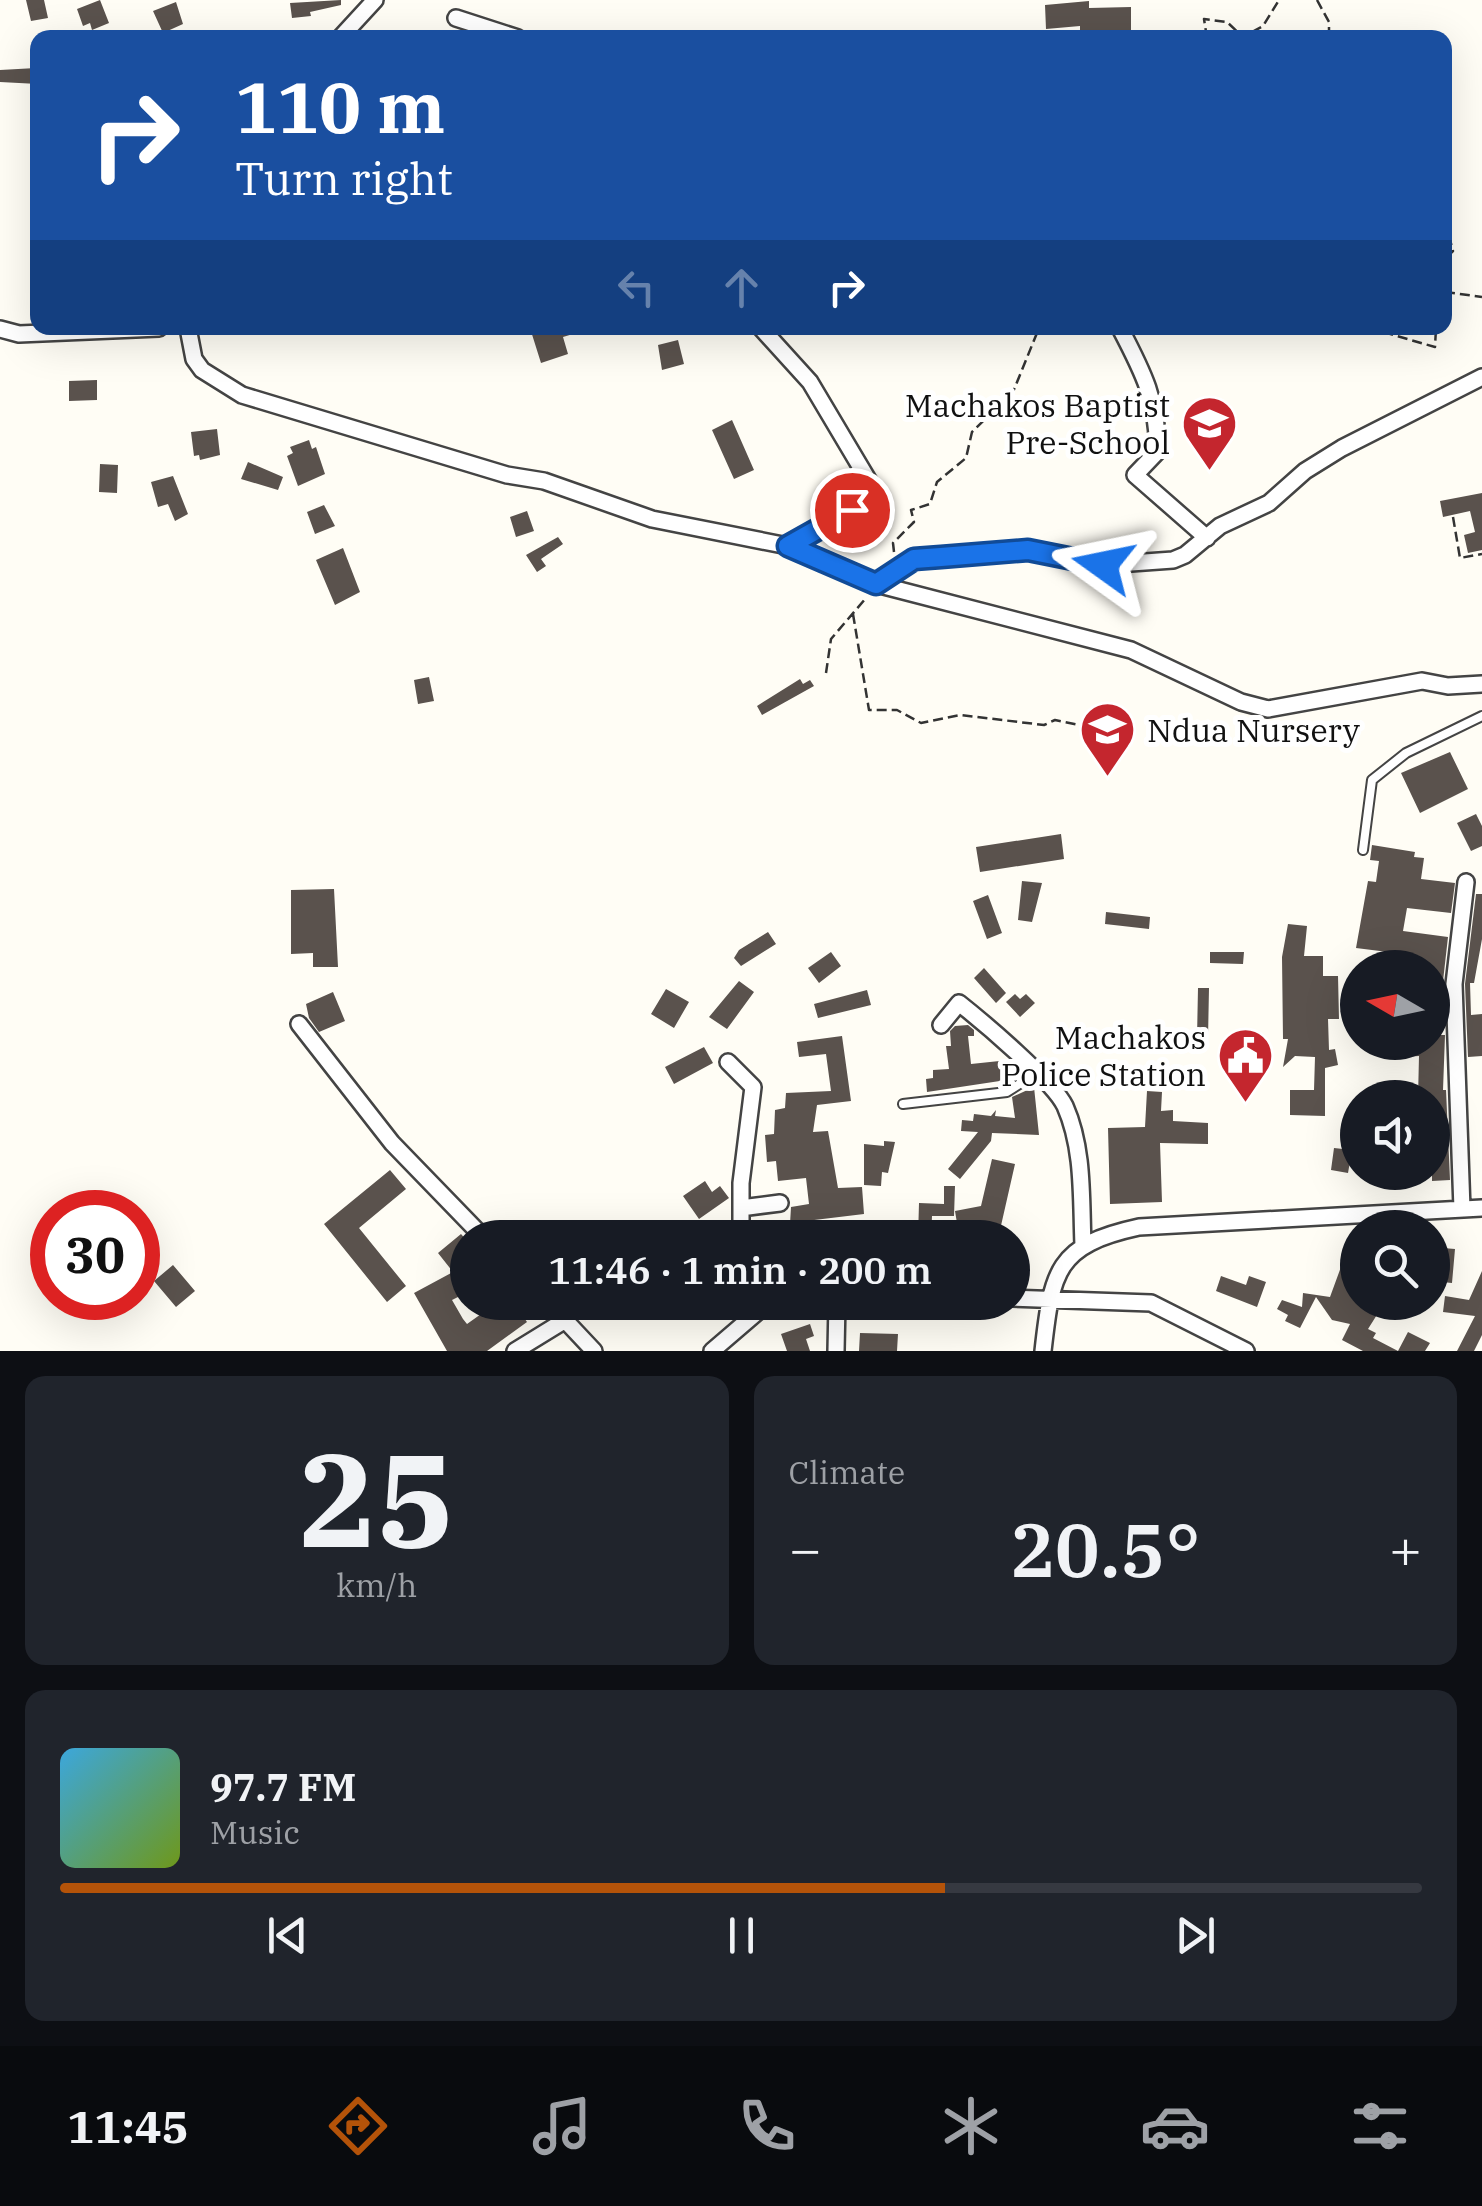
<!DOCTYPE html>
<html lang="en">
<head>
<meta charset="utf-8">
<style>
	body { margin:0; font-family:"IBM Plex Serif",serif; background:#20242c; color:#f1f3f6; height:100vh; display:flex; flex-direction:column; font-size:38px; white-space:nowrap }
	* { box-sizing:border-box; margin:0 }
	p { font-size:32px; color:#9ea1a6 }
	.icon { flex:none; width:55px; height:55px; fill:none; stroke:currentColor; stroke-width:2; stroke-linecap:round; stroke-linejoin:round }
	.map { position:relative; height:1351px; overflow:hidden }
	.sheet { display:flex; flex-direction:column; gap:25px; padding:25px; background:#0d0f14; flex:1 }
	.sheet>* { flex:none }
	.top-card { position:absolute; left:30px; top:30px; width:1422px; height:305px; border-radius:20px; box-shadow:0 10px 40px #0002; background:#1a4fa0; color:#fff; overflow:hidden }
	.needle { width:65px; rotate:279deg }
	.buttons { position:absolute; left:1340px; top:950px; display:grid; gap:20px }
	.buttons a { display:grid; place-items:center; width:110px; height:110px; border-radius:50%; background:#171b24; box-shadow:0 10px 40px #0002; font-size:50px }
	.speed { position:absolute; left:30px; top:1190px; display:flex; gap:20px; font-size:50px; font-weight:700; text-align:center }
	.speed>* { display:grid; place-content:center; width:130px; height:130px; border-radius:50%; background:#171b24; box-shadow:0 10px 40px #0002; line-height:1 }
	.speed .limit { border:15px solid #d22; background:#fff; color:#111 }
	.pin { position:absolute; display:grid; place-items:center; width:85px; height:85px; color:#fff; margin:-42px; border:5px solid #fff; border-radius:50%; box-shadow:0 2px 10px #0007 }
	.me { position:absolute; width:110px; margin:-55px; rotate:282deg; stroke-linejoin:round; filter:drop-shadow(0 0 8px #0008) }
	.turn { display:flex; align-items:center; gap:35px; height:210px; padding:0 40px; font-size:45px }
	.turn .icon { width:130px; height:130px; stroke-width:2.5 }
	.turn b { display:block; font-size:70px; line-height:85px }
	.lanes { display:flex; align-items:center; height:95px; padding:0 40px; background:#0003; justify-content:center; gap:50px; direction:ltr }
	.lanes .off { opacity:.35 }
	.big { font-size:75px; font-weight:600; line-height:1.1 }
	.sheet .tile { flex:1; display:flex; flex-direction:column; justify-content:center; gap:15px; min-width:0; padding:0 35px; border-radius:20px; background:#20242c }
	.sheet .dial { align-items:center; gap:0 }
	.dial b { font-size:130px; line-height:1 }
	.song { display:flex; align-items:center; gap:30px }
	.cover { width:120px; height:120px; border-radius:15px; background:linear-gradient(135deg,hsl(200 70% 55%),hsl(80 70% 35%)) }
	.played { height:10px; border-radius:5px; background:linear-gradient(90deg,#b45309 65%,#363941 65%) }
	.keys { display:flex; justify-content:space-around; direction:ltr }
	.heat { display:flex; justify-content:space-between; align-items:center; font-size:55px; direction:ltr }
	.sheet .tiles { flex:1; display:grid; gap:25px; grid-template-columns:1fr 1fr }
	.tile:last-child { grid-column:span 2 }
	.trip { position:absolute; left:450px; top:1220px; width:580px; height:100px; border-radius:50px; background:#171b24; box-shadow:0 10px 40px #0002; font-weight:600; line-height:100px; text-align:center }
	.menu { display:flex; height:160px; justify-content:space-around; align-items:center; background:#090b0e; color:#9ea1a6 }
	.menu .icon { width:70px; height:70px }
	.menu .on { color:#b45309 }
	.menu b { font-size:45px; color:#f1f3f6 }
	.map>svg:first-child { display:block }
	.building { fill:#5a524d }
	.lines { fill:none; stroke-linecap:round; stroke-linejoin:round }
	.service-casing { stroke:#444; stroke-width:12 }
	.minor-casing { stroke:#444; stroke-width:20 }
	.path { stroke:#333; stroke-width:2.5; stroke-dasharray:10 5; stroke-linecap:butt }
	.service { stroke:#fff; stroke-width:8 }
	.minor { stroke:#fff; stroke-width:15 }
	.route-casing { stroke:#114b97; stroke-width:25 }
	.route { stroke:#1a73e8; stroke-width:18 }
	.labels { text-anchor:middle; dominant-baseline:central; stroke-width:10; stroke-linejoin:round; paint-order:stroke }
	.poi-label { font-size:32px; fill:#111; stroke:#fff; text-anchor:end }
</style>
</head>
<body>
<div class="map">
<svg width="1482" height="1351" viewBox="0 0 1482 1351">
	<rect width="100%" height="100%" fill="#fffdf5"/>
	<path class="building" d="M 26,0 L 44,0 L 48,18 L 31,21 Z
		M 100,0 L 109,23 L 92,30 L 90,23 L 83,26 L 77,9 Z
		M 341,0 L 341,5 L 310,12 L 311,16 L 292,18 L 290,3 Z
		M 1089,1 L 1089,8 L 1131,7 L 1131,38 L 1080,38 L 1080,26 L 1046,29 L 1045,5 Z
		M 176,2 L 183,24 L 163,33 L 153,11 Z
		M 36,68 L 38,84 L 0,82 L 0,70 Z
		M 530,328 L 583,328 L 583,331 L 563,337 L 568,354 L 541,363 Z
		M 678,340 L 684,364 L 662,370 L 658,345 Z
		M 97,380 L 97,400 L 69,401 L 69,381 Z
		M 732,420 L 754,470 L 734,479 L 712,430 Z
		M 217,429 L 220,455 L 200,460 L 199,455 L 194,456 L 191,432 Z
		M 309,440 L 312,449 L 316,447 L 325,474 L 298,486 L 287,456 L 293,453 L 290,447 Z
		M 248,462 L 283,477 L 278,490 L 241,479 Z
		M 100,464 L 118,465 L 117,493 L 99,492 Z
		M 173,476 L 188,514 L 175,521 L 168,504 L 158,507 L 151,482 Z
		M 1482,493 L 1482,550 L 1468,553 L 1464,535 L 1475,532 L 1470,511 L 1443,517 L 1440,501 Z
		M 324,505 L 335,526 L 315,534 L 307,512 Z
		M 527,511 L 534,531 L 516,537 L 510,517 Z
		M 558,537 L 563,544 L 541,559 L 546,566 L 537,572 L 526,555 Z
		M 343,548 L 360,592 L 335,605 L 316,560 Z
		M 429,677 L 434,701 L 418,704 L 414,680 Z
		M 800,679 L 803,684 L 810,680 L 814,686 L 762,715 L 757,706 Z
		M 1450,752 L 1468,789 L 1420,813 L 1401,773 Z
		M 1476,814 L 1482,826 L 1482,846 L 1471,851 L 1457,823 Z
		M 1061,834 L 1064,859 L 980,872 L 976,847 Z
		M 1372,845 L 1415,852 L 1414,857 L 1424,858 L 1421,879 L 1455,883 L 1451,913 L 1407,908 L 1403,931 L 1448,937 L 1443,981 L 1432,979 L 1432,968 L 1403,963 L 1404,954 L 1356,948 L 1368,881 L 1376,882 L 1379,861 L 1370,860 Z
		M 1022,881 L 1042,883 L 1032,922 L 1018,920 Z
		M 334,889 L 338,967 L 313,967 L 313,953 L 291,954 L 291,890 Z
		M 1476,894 L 1482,894 L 1482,939 L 1474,983 L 1470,983 L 1471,1015 L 1482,1014 L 1482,1056 L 1468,1057 L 1465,984 Z
		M 988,895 L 1002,933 L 987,939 L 973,901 Z
		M 1106,912 L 1150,917 L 1149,929 L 1105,924 Z
		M 1288,924 L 1307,926 L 1304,956 L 1323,956 L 1323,976 L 1338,976 L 1339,1019 L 1328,1019 L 1329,1050 L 1335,1049 L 1338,1065 L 1325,1068 L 1325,1116 L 1290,1115 L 1290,1090 L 1314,1090 L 1315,1057 L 1295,1056 L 1283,1067 L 1288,1039 L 1283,1039 L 1282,957 Z
		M 768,932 L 776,944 L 741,966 L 734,958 L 739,950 Z
		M 831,952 L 841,966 L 819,983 L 808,968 Z
		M 1210,952 L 1244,952 L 1243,964 L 1210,963 Z
		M 984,968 L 1006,993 L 996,1003 L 974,978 Z
		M 739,981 L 754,992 L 727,1029 L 709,1017 Z
		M 1198,988 L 1209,988 L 1208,1039 L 1197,1038 Z
		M 666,989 L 689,1002 L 674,1028 L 651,1014 Z
		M 867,990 L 871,1005 L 818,1018 L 814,1004 Z
		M 333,992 L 345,1021 L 319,1032 L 309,1018 L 306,1004 Z
		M 1015,994 L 1020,999 L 1026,994 L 1035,1003 L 1020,1017 L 1006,1002 Z
		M 968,1025 L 974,1030 L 974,1036 L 968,1036 L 971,1064 L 1009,1060 L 1013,1079 L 927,1092 L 926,1079 L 933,1078 L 933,1070 L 949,1069 L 946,1046 L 951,1046 L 950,1031 L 955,1026 Z
		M 1432,1035 L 1445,1035 L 1443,1090 L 1446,1090 L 1450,1180 L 1432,1181 L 1432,1098 L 1418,1098 L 1419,1056 L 1403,1057 L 1403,1042 L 1432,1042 Z
		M 842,1036 L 851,1101 L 817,1105 L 813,1132 L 828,1131 L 838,1188 L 862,1187 L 864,1214 L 806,1221 L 808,1238 L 752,1238 L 752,1229 L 790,1224 L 791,1207 L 809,1204 L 806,1178 L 778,1181 L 776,1161 L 767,1162 L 765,1135 L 774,1134 L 775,1110 L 785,1108 L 786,1093 L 831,1091 L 826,1054 L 799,1057 L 797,1042 Z
		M 704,1047 L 713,1063 L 674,1084 L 665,1067 Z
		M 1034,1087 L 1039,1135 L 992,1133 L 991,1141 L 960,1179 L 948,1169 L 978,1132 L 961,1131 L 962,1120 L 973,1121 L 974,1114 L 991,1116 L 996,1110 L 995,1116 L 1015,1118 L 1012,1097 Z
		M 1147,1091 L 1162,1092 L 1161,1111 L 1173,1110 L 1173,1121 L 1208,1123 L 1208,1144 L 1160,1143 L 1162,1202 L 1110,1204 L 1108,1128 L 1145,1127 Z
		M 884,1141 L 895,1142 L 888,1173 L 882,1172 L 881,1186 L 864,1185 L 864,1144 L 884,1146 Z
		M 1334,1148 L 1352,1150 L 1348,1173 L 1331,1170 Z
		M 992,1159 L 1015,1164 L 1000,1230 L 980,1226 L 958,1229 L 955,1211 L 981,1206 Z
		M 390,1170 L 406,1189 L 359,1228 L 406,1286 L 387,1302 L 324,1224 Z
		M 705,1181 L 712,1192 L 720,1186 L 729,1198 L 699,1219 L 683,1196 Z
		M 944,1186 L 955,1186 L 954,1216 L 932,1216 L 931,1238 L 918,1238 L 919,1203 L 944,1204 Z
		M 461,1234 L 468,1242 L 468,1292 L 452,1300 L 463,1319 L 467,1324 L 498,1302 L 513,1302 L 527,1322 L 487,1351 L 447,1351 L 414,1293 L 453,1272 L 438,1253 Z
		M 1432,1239 L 1444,1241 L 1443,1248 L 1455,1249 L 1452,1283 L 1432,1281 Z
		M 1345,1256 L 1358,1261 L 1358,1302 L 1385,1302 L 1368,1329 L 1376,1333 L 1373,1338 L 1398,1351 L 1363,1351 L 1342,1340 L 1350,1324 L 1332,1320 L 1316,1297 L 1300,1328 L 1285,1321 L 1288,1315 L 1277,1309 L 1282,1300 L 1302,1307 L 1303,1293 L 1330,1297 Z
		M 173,1265 L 195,1291 L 176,1307 L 154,1281 Z
		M 1482,1271 L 1482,1335 L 1474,1351 L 1457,1351 L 1475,1316 L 1443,1312 L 1445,1296 L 1469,1300 Z
		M 1221,1276 L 1246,1285 L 1249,1276 L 1266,1282 L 1257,1307 L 1216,1291 Z
		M 810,1324 L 814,1336 L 806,1339 L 810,1351 L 787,1351 L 781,1334 Z
		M 1408,1332 L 1430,1343 L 1425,1351 L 1398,1351 Z
		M 860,1333 L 898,1334 L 897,1351 L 859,1351 Z"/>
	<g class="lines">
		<defs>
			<path id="service" d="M 1363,850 L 1372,780 L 1406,753 L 1482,716
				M 903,1104 L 1007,1092 L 1035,1074"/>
			<path id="minor" d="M 456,18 L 518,38
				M 340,38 L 375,0
				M 188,328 L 194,359 L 202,370 L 242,395 L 507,475 L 544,481 L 652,519 L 788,546 L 876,584 L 1131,650 L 1241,702 L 1268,709 L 1422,681 L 1448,686 L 1482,684
				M 761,328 L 810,382 L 873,488 L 867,500 L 788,546
				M 1120,328 C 1142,370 1159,402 1157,452 L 1135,475 L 1207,538
				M 0,329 L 19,334 L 159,328
				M 876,584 L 914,559 L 941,557 L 1028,550 L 1103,565 L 1173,560 L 1185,555 L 1220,526 L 1269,503 L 1305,471 L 1342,448 L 1482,377
				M 299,1024 L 392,1143 L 484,1238
				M 941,1025 L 959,1003 C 983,1022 1053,1081 1065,1106 C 1084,1149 1081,1198 1083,1245
				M 728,1062 L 753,1087 L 741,1183 L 741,1238
				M 741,1208 L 780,1203
				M 1462,1209 L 1454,984 L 1466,882
				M 1012,1298 L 1151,1303 L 1246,1351
				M 548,1302 L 594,1351
				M 515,1351 L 567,1319
				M 712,1351 L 769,1302
				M 836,1351 L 837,1302
				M 1043,1351 C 1052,1271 1056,1245 1139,1227 L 1482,1208"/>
		</defs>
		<use href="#service" class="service-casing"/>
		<use href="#minor" class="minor-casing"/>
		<path class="path" d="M 1317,0 L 1329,22 L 1329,38
			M 1207,38 L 1204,19 L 1227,22 L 1243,37 L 1263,26 L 1279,0
			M 1445,221 L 1453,251 L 1446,258 L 1445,271
			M 1445,292 L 1482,297
			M 1369,328 L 1435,347 L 1436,328
			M 1453,517 L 1460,558 L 1482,554
			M 894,552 L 893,543 L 914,522 L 911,510 L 930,504 L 937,482 L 966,458 L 972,432 L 1013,392 L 1039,328
			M 853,614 L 869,710 L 897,710 L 921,723 L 960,715 L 1044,725 L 1055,720 L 1089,727
			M 826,673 L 831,639 L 866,598"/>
		<use href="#service" class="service"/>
		<use href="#minor" class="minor"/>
	</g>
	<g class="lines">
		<defs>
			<path id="route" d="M 852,510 L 788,546 L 876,584 L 914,559 L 941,557 L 1028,550 L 1103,565"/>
		</defs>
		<use href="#route" class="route-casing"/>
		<use href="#route" class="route"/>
	</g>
	<defs>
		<symbol id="school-pin" viewBox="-11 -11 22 30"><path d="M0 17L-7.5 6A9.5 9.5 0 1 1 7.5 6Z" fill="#c4262e" stroke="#fff"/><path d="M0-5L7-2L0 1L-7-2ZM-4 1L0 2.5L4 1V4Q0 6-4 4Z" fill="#fff"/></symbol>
		<symbol id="civic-pin" viewBox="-11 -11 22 30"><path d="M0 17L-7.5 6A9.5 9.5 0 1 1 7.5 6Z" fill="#c4262e" stroke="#fff"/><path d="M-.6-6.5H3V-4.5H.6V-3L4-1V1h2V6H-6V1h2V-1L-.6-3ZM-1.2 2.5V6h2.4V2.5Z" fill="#fff"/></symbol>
	</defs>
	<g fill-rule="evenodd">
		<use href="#school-pin" x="1178" y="392" width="63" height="86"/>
		<use href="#school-pin" x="1076" y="698" width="63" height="86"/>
		<use href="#civic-pin" x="1214" y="1024" width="63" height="86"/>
	</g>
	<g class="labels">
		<g class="poi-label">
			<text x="1170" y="405">Machakos Baptist<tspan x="1170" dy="37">Pre-School</tspan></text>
			<text x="1147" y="730" text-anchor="start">Ndua Nursery</text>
			<text x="1206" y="1037">Machakos<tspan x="1206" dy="37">Police Station</tspan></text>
		</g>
	</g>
</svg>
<div class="buttons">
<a><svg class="needle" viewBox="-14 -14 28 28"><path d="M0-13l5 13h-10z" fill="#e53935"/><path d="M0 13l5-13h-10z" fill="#9ea1a6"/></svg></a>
<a><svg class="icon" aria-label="sound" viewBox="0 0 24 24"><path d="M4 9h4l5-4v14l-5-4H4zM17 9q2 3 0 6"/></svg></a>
<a><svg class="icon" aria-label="search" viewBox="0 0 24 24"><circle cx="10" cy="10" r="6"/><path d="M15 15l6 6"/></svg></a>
</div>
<div class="speed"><div class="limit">30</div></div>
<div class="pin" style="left:852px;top:510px;background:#d93025"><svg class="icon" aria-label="arrive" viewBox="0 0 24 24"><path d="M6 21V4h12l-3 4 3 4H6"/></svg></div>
<svg class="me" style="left:1103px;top:565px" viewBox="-20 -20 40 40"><path d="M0-17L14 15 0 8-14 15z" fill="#1a73e8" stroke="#fff" stroke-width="4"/></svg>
<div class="trip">11:46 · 1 min · 200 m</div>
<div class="top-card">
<div class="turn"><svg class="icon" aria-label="right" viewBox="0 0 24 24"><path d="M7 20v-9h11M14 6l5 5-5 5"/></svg><div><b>110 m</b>Turn right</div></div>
<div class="lanes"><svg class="icon off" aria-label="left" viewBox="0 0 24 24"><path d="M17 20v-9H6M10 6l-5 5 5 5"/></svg><svg class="icon off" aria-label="ahead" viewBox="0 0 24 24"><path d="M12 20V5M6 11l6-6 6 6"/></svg><svg class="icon" aria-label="right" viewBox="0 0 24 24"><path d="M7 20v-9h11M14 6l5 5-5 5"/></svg></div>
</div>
</div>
<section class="sheet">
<div class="tiles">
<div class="tile dial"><b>25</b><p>km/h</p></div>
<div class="tile"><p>Climate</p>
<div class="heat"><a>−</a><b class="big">20.5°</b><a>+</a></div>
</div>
<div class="tile">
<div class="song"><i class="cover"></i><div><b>97.7 FM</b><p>Music</p></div></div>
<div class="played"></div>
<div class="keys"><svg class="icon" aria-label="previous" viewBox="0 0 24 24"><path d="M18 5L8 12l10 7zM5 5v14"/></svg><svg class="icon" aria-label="pause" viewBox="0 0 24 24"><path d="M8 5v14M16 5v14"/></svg><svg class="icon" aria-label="next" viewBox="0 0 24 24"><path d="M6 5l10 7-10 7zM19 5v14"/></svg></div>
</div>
</div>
</section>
<nav class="menu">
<b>11:45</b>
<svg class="icon on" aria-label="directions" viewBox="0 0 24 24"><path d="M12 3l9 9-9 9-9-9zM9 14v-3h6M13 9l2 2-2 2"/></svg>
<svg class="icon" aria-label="music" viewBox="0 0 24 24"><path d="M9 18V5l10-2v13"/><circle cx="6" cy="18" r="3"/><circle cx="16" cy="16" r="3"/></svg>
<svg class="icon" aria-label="phone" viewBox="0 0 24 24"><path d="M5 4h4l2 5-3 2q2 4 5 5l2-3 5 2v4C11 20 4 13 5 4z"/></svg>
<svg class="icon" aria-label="climate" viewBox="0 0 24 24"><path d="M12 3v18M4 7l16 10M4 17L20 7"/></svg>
<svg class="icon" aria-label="car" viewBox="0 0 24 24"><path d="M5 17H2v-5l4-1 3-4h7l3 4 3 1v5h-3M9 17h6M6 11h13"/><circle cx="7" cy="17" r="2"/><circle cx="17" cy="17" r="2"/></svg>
<svg class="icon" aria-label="filters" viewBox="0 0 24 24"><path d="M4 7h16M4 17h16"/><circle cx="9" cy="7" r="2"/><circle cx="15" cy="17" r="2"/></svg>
</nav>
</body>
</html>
